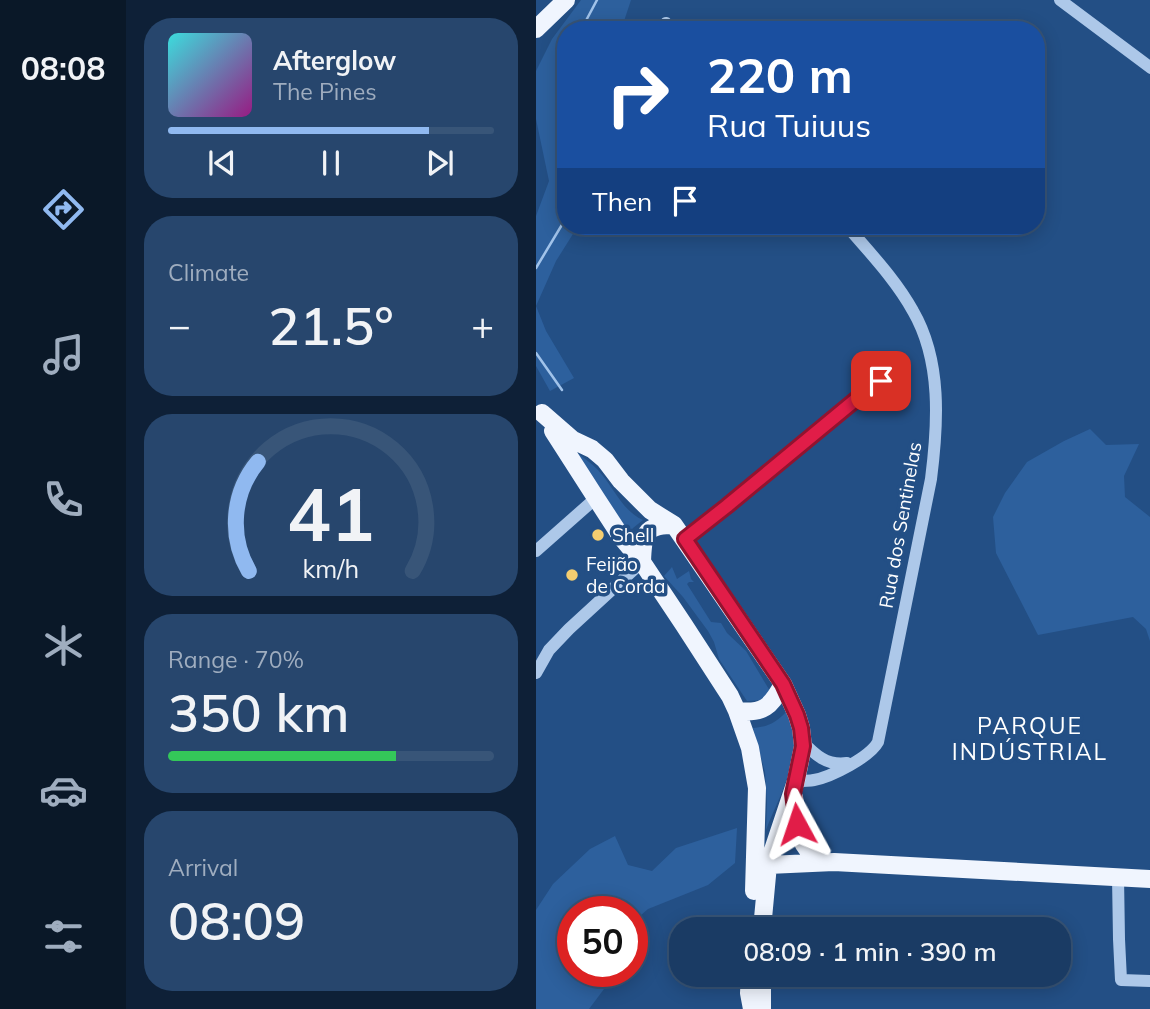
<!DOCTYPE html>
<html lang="en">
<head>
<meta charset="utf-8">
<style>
	body { margin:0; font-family:Mulish,sans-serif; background:#27466d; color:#f1f3f6; height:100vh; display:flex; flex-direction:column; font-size:26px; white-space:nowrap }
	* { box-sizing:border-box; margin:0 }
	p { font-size:23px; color:#9fadbf }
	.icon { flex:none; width:38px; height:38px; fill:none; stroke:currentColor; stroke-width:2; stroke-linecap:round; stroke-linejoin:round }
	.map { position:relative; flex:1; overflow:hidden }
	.sheet { display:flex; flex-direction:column; gap:18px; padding:18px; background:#0e2037; width:410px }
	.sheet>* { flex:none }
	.guide { position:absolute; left:21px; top:21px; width:488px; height:214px; border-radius:28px; box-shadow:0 4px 18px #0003,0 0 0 2px #385578; background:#1a4fa0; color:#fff; overflow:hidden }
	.speed { position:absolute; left:21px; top:896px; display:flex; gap:14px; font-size:35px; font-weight:700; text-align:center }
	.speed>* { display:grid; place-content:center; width:91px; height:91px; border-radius:50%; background:#1a3b64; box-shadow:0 4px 18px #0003,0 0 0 2px #385578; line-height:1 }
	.speed .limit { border:10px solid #d22; background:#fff; color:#111 }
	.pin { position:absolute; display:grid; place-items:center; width:60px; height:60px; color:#fff; margin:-30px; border-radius:14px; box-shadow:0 4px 10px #0006 }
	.me { position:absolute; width:77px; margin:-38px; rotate:355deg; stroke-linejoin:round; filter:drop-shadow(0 0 5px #0008) }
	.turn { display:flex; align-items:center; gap:24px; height:147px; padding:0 35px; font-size:32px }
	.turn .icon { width:91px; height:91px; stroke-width:2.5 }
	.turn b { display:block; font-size:49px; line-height:60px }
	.then { display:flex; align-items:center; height:66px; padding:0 35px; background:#0003; gap:14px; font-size:26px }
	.big { font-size:52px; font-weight:600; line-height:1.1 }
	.sheet .card { flex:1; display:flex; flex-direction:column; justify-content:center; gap:10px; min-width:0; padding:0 24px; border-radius:28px; background:#27466d }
	.sheet .dial { align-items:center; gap:0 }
	.dial svg { height:182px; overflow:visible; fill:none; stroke:#385578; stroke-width:7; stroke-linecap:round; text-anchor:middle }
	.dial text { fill:#f1f3f6; stroke:none }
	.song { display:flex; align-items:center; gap:21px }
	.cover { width:84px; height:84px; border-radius:10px; background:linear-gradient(135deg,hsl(180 70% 55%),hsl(310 70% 35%)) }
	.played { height:7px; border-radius:4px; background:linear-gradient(90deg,#90b9f0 80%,#385578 80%) }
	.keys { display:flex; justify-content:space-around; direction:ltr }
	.heat { display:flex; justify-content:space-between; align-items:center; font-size:38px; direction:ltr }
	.charge { height:10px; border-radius:5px; background:linear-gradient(90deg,#34c759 70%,#385578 0) }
	.trip { position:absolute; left:133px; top:917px; width:402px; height:70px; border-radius:28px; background:#1a3b64; box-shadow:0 4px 18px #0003,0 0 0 2px #385578; font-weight:600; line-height:70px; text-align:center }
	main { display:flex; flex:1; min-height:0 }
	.tabs { display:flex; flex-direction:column; width:126px; justify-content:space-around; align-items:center; background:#0a1828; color:#9fadbf }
	.tabs .icon { width:49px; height:49px }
	.tabs .selected { color:#90b9f0 }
	.tabs b { font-size:32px; color:#f1f3f6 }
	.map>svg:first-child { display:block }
	.green { fill:#2d609d }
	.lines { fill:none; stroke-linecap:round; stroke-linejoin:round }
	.stream { stroke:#a1c3ea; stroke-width:2.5 }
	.minor { stroke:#adc8e9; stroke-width:12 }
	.major { stroke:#f0f5fe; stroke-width:18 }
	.route-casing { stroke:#92132f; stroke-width:18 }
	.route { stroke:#e11d48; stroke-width:12 }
	.poi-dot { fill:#f4cd70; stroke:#234f85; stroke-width:2.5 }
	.labels { text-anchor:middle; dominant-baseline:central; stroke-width:7; stroke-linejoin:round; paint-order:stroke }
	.street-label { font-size:19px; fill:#fff; stroke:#234f85 }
	.poi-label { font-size:19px; fill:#fff; stroke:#234f85; text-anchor:start }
	.quarter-label { font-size:23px; letter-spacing:2px; fill:#fff; stroke:#234f85 }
</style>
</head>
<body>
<main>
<nav class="tabs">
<b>08:08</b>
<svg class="icon selected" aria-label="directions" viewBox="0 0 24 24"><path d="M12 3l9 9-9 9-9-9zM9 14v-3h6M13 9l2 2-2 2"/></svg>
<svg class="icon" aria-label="music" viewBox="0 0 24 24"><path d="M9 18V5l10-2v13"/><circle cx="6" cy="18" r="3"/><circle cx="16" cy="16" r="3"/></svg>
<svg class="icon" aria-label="phone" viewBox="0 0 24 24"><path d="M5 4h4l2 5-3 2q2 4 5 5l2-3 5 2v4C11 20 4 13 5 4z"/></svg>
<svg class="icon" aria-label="climate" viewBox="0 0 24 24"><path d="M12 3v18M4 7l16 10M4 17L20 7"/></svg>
<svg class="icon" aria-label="car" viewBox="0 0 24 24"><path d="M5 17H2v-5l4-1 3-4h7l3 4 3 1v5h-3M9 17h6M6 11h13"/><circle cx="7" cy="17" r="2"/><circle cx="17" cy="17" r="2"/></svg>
<svg class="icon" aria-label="filters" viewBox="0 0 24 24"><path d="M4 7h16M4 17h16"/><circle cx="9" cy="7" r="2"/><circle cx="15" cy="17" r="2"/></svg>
</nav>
<section class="sheet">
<div class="card">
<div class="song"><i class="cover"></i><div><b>Afterglow</b><p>The Pines</p></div></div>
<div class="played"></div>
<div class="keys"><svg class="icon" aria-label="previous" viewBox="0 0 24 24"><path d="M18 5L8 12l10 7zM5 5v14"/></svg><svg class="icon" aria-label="pause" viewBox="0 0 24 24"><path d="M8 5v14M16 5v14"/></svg><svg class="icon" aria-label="next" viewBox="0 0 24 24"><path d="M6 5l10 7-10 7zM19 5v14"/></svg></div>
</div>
<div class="card"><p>Climate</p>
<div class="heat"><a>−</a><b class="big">21.5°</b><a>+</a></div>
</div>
<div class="card dial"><svg viewBox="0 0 100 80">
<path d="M14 69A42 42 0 1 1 86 69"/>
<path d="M14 69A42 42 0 0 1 18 21" stroke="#90b9f0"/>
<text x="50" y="56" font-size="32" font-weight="700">41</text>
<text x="50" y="72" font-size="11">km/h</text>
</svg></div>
<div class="card"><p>Range · 70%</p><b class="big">350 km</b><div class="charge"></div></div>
<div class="card"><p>Arrival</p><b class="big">08:09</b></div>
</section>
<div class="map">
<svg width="615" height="1009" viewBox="0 0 615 1009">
	<rect width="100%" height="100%" fill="#234f85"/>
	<path class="green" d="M 45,0 L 95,0 L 85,30 L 30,30 L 30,226 L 42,226 L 20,261 L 0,306 L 10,331 L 38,378 L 14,391 L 0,366 L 0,216 L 13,181 L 0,119 L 0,71 L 16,39 Z
		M 554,429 L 570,445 L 603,444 L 588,476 L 589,497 L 614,517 L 614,641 L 610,629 L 597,617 L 502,635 L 460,553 L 457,517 L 469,493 L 491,462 L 528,441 Z
		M 40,452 C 48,458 55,463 62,470 C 77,486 86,511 107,520 L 97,528 L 93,534 Z
		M 136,567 L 141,579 L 153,571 L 155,579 L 158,582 L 153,582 L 151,584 L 175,622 L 185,623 L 191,633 L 210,651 L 234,691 L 226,700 L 211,701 L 183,659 L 178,642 L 172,631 L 147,597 L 128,576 Z
		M 250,712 C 271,752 244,793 230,830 L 231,803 L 229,772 L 217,728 C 231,727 240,723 250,712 Z
		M 201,828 L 199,863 L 172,885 L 112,909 L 96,923 L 96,912 L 37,912 L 37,971 L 74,971 L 71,985 L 53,1009 L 0,1009 L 0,910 L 17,884 L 54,849 L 79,836 L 92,865 L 116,871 L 140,848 Z"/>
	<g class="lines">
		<path class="stream" d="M 45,30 L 61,0
			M 30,71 L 27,81 L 30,88
			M 0,268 L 30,218
			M 0,353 L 26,390"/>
		<path class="minor" d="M 524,0 L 615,68
			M 130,23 L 135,30
			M 149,539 L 191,506 L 323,397 L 345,381 L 366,382
			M 0,551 L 60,498
			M 0,673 L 13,650 L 33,629 L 106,562
			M 266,741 C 279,755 291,766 311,763
			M 260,781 C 266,781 273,781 278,780 C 295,777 334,757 342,742 L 395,479 C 402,424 406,361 377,311 C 360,280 334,253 311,226
			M 582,877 L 583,939 L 585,980 L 615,981"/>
		<path class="major" d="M 0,29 L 30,0
			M 6,413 L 37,440 L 56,449 L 69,460 L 85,481 L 114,510 L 138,525 L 247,684 L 261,715 L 265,728 L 267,746 L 260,781 L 232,865 L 226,929
			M 17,431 L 60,498 L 86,538 L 106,562 L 148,625 L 194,696 L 201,711 L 214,748 L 221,788 L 218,891
			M 106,562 C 107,535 107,525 138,525
			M 201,711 C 227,714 235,707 247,684
			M 258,797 C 262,827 259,842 284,862
			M 232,865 L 298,862 L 615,879
			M 214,975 L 213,993 L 216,1009
			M 226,1009 L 226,975"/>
	</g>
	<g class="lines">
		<defs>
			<path id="route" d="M 261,824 L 257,794 L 267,746 L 265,728 L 261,715 L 247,684 L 149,539 L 191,506 L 323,397 L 345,381"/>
		</defs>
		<use href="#route" class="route-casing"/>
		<use href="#route" class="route"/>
	</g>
	<g class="poi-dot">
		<circle cx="62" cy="535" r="7"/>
		<circle cx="36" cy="575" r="7"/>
	</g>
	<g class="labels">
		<g class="street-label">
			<text transform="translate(364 525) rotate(-80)">Rua dos Sentinelas</text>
		</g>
		<g class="poi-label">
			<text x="76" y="535">Shell</text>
			<text x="50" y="564">Feijão<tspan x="50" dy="22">de Corda</tspan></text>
		</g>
		<g class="quarter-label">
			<text x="494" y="725">PARQUE<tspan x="494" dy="26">INDÚSTRIAL</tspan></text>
		</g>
	</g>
</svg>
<div class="speed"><div class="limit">50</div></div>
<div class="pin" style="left:345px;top:381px;background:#d93025"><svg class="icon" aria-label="arrive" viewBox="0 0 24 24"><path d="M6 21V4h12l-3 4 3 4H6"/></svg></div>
<svg class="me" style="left:261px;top:824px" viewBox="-20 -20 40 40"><path d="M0-17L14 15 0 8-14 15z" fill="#e11d48" stroke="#fff" stroke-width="4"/></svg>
<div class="trip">08:09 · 1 min · 390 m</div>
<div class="guide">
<div class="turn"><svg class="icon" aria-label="right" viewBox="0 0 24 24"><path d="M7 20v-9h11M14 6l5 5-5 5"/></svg><div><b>220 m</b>Rua Tuiuus</div></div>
<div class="then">Then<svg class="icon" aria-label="arrive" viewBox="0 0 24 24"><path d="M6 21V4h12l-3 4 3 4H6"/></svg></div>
</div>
</div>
</main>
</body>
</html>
